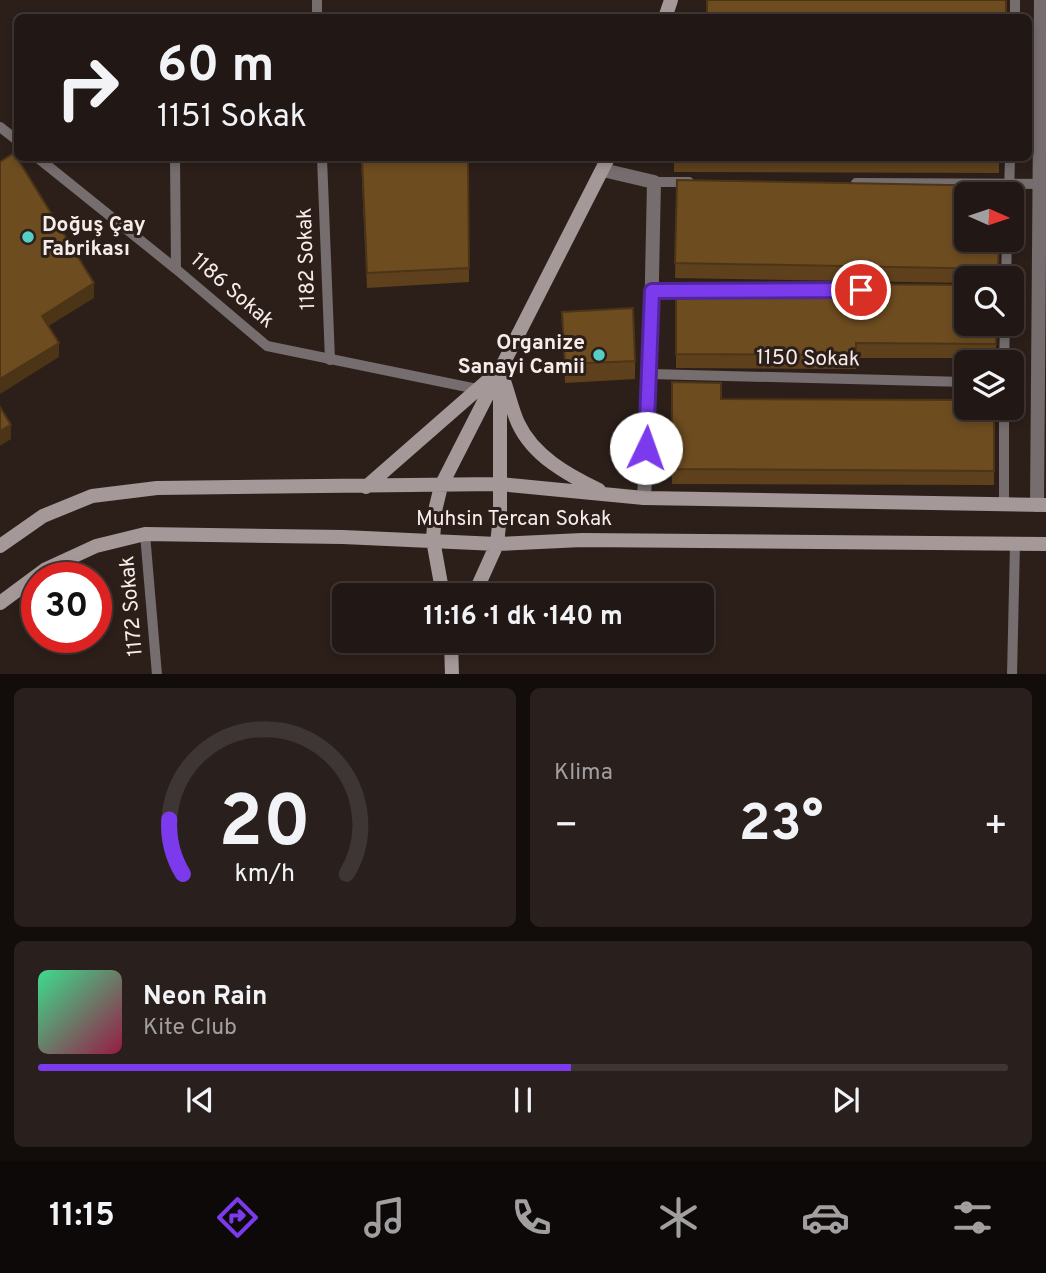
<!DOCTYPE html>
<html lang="tr">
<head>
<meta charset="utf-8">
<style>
	body { margin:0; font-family:Overpass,sans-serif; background:#29201d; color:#f1f3f6; height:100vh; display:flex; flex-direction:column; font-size:26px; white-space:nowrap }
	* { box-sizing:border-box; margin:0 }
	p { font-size:23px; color:#a29fa0 }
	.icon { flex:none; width:38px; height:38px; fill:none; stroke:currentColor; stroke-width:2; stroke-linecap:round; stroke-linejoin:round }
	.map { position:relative; height:674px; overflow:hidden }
	.details { display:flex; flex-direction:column; gap:14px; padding:14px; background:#120d0b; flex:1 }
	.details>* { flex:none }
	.banner { position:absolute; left:14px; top:14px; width:1018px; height:147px; border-radius:10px; box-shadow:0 4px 10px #0003,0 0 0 2px #3e3634; background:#211714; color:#f1f3f6; overflow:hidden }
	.needle { width:46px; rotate:93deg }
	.tools { position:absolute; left:954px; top:182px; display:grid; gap:14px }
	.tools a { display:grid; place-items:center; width:70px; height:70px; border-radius:10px; background:#211714; box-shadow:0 4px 10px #0003,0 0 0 2px #3e3634; font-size:35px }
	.speed { position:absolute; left:21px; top:562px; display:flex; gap:14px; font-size:35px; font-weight:700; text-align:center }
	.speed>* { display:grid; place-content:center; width:91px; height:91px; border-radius:50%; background:#211714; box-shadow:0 4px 10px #0003,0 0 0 2px #3e3634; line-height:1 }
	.speed .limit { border:10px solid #d22; background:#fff; color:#111 }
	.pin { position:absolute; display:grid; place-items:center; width:60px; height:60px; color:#fff; margin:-30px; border:4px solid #fff; border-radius:50%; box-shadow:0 2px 7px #0007 }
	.me { position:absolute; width:77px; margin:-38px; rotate:3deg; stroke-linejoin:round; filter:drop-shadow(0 0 5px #0008) }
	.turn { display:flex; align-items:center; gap:24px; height:147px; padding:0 28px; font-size:32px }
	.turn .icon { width:91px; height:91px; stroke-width:2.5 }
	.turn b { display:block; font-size:49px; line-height:60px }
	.big { font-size:52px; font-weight:700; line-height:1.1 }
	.details .widget { flex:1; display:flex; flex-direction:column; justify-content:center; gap:10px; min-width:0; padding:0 24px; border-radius:10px; background:#29201d }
	.details .dial { align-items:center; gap:0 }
	.dial svg { height:182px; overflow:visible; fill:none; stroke:#3e3634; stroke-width:7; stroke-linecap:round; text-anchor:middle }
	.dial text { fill:#f1f3f6; stroke:none }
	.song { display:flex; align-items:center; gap:21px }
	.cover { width:84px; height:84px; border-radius:10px; background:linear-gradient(135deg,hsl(150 70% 55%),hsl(340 70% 35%)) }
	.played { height:7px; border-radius:4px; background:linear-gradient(90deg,#7c3aed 55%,#3e3634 55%) }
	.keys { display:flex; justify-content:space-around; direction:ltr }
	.heat { display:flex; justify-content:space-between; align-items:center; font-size:38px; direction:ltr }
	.details .tiles { flex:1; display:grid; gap:14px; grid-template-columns:1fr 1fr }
	.widget:last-child { grid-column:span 2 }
	.trip { position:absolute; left:332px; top:583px; width:382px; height:70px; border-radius:10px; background:#211714; box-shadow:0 4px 10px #0003,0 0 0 2px #3e3634; font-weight:700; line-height:70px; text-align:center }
	.dock { display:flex; height:112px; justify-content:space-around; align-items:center; background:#0d0908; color:#a29fa0 }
	.dock .icon { width:49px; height:49px }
	.dock .active { color:#7c3aed }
	.dock b { font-size:32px; color:#f1f3f6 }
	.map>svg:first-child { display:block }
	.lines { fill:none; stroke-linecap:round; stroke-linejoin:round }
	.lane { stroke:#756d6e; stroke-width:10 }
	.street { stroke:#756d6e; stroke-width:14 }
	.secondary { stroke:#a59899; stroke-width:14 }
	.wall { fill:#5e411c }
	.shaded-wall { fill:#4c3516 }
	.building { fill:#6d4c20; stroke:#4c3516; stroke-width:2 }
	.route-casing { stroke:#51269a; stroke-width:18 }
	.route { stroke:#7c3aed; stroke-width:12 }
	.poi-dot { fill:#55cec5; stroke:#2c1f1a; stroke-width:2.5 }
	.labels { text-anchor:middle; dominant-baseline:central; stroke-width:6; stroke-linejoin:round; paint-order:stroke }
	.poi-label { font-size:21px; font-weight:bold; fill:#f6ece9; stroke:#2c1f1a; text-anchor:start }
	.street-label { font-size:21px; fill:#f6ece9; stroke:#2c1f1a }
</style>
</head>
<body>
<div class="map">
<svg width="1046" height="675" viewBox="0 0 1046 675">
	<rect width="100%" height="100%" fill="#2c1f1a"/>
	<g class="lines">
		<path class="lane" d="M 317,0 L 317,18
			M 1015,18 L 1015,0
			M 0,127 L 18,141
			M 38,158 L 176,269 L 267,346 L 477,389
			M 175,158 L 176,269
			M 322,158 L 330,360
			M 654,182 L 689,182
			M 856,183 L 1046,184
			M 1009,194 L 1010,158
			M 1006,278 L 1007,240
			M 652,291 L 688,291
			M 1004,362 L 1005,324
			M 650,374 L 966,382
			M 1004,505 L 1004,408
			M 145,534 L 157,675
			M 1012,675 L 1015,544"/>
		<path class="street" d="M 603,170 L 654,182 L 650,374 L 644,498
			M 1037,505 L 1041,0"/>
		<path class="secondary" d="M 665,18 L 671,0
			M 504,381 C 509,395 512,410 518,423 C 533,456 568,475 599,490
			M 366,487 L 494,375
			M 0,546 L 43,516 L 92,496 L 157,488 L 499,484 L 644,498 L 1046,505
			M 443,595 L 433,540 L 435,511 L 441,486 L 608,158
			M 474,595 L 497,544 L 500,516 L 500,374
			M 0,603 L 46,569 L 96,546 L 145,534 L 343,537 L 497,544 L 582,540 L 1046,544
			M 451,640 L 452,675"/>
	</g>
	<path class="wall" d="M 361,158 L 468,158 L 469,282 L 367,288 Z
		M 674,158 L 999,158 L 999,173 L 674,172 Z
		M 677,180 L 999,240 L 998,278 L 966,278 L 966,283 L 675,278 Z
		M 676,283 L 996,324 L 996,358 L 856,358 L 856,369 L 676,368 Z
		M 562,312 L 635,361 L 635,379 L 565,383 Z
		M 672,382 L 721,399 L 994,408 L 994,485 L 672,484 Z"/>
	<path class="shaded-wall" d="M 94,283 L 94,298 L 42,330 L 42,316 Z
		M 59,343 L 59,357 L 0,394 L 0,379 Z
		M 11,425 L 11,439 L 0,446 L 0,431 Z"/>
	<path class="building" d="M 707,0 L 1006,0 L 1006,18 L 707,18 Z
		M 14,153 L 94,283 L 42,316 L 59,343 L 0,379 L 0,162 Z
		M 362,158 L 468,158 L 469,268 L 367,273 Z
		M 677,180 L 1000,186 L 1000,194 L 966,194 L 966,240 L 999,240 L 998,269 L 675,263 Z
		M 676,283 L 966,285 L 966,324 L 996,324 L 996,344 L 856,343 L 856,355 L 676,354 Z
		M 633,308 L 635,361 L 565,364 L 562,312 Z
		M 672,382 L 721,383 L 721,399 L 966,400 L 966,408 L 994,408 L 994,471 L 672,469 Z
		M 0,407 L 11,425 L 0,431 Z"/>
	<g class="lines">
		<defs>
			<path id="route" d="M 646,448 L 652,291 L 861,290"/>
		</defs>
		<use href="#route" class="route-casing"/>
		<use href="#route" class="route"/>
	</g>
	<g class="poi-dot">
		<circle cx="28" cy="237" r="7"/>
		<circle cx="599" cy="355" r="7"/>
	</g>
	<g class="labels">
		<g class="poi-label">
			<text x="42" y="225">Doğuş Çay<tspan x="42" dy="24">Fabrikası</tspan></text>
			<text x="585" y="343" text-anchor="end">Organize<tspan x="585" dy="24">Sanayi Camii</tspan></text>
		</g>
		<g class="street-label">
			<text transform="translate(307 259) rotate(-92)">1182 Sokak</text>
			<text transform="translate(232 291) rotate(41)">1186 Sokak</text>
			<text transform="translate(808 359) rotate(1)">1150 Sokak</text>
			<text x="514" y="519">Muhsin Tercan Sokak</text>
			<text transform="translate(132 606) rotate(-95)">1172 Sokak</text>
		</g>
	</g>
</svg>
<div class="tools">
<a><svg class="needle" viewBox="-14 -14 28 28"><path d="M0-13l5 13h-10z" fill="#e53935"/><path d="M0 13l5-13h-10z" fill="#a29fa0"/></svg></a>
<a><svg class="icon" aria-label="search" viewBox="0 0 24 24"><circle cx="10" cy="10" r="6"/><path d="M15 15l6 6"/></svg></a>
<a><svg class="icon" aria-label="layers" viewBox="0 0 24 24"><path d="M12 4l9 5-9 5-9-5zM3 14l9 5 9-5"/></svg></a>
</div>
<div class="speed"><div class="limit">30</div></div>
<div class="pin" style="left:861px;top:290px;background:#d93025"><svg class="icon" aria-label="arrive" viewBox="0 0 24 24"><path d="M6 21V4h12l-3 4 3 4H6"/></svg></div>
<svg class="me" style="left:646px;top:448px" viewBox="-20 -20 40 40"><circle r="19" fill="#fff"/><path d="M0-13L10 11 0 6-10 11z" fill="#7c3aed"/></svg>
<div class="trip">11:16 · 1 dk · 140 m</div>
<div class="banner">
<div class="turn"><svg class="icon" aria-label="right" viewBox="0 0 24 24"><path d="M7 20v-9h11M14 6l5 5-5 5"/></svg><div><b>60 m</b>1151 Sokak</div></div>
</div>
</div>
<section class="details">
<div class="tiles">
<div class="widget dial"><svg viewBox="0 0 100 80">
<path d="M14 69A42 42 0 1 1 86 69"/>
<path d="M14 69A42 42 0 0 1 8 45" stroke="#7c3aed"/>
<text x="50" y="56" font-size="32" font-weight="700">20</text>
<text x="50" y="72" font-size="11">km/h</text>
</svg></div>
<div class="widget"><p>Klima</p>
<div class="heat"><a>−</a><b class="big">23°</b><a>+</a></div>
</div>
<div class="widget">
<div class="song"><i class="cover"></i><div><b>Neon Rain</b><p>Kite Club</p></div></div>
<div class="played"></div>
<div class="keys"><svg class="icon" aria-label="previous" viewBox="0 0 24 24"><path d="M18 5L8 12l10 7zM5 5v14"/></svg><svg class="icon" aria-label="pause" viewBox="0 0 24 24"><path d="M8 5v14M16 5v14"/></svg><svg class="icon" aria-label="next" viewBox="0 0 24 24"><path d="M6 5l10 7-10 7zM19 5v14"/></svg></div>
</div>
</div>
</section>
<nav class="dock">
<b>11:15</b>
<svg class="icon active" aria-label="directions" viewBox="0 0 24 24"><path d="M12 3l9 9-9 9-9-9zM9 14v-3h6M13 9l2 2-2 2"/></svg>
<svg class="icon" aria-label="music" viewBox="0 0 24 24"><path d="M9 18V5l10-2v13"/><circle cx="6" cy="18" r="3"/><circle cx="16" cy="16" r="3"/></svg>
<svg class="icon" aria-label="phone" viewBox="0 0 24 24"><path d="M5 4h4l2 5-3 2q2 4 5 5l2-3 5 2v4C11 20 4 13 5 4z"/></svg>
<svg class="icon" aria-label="climate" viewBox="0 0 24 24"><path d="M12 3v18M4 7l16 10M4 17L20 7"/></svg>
<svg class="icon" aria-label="car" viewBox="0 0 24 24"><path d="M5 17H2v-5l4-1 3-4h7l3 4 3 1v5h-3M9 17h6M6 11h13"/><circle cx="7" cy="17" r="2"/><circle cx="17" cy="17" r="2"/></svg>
<svg class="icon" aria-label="filters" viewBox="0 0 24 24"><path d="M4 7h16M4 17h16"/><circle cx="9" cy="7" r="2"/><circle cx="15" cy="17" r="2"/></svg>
</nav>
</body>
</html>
